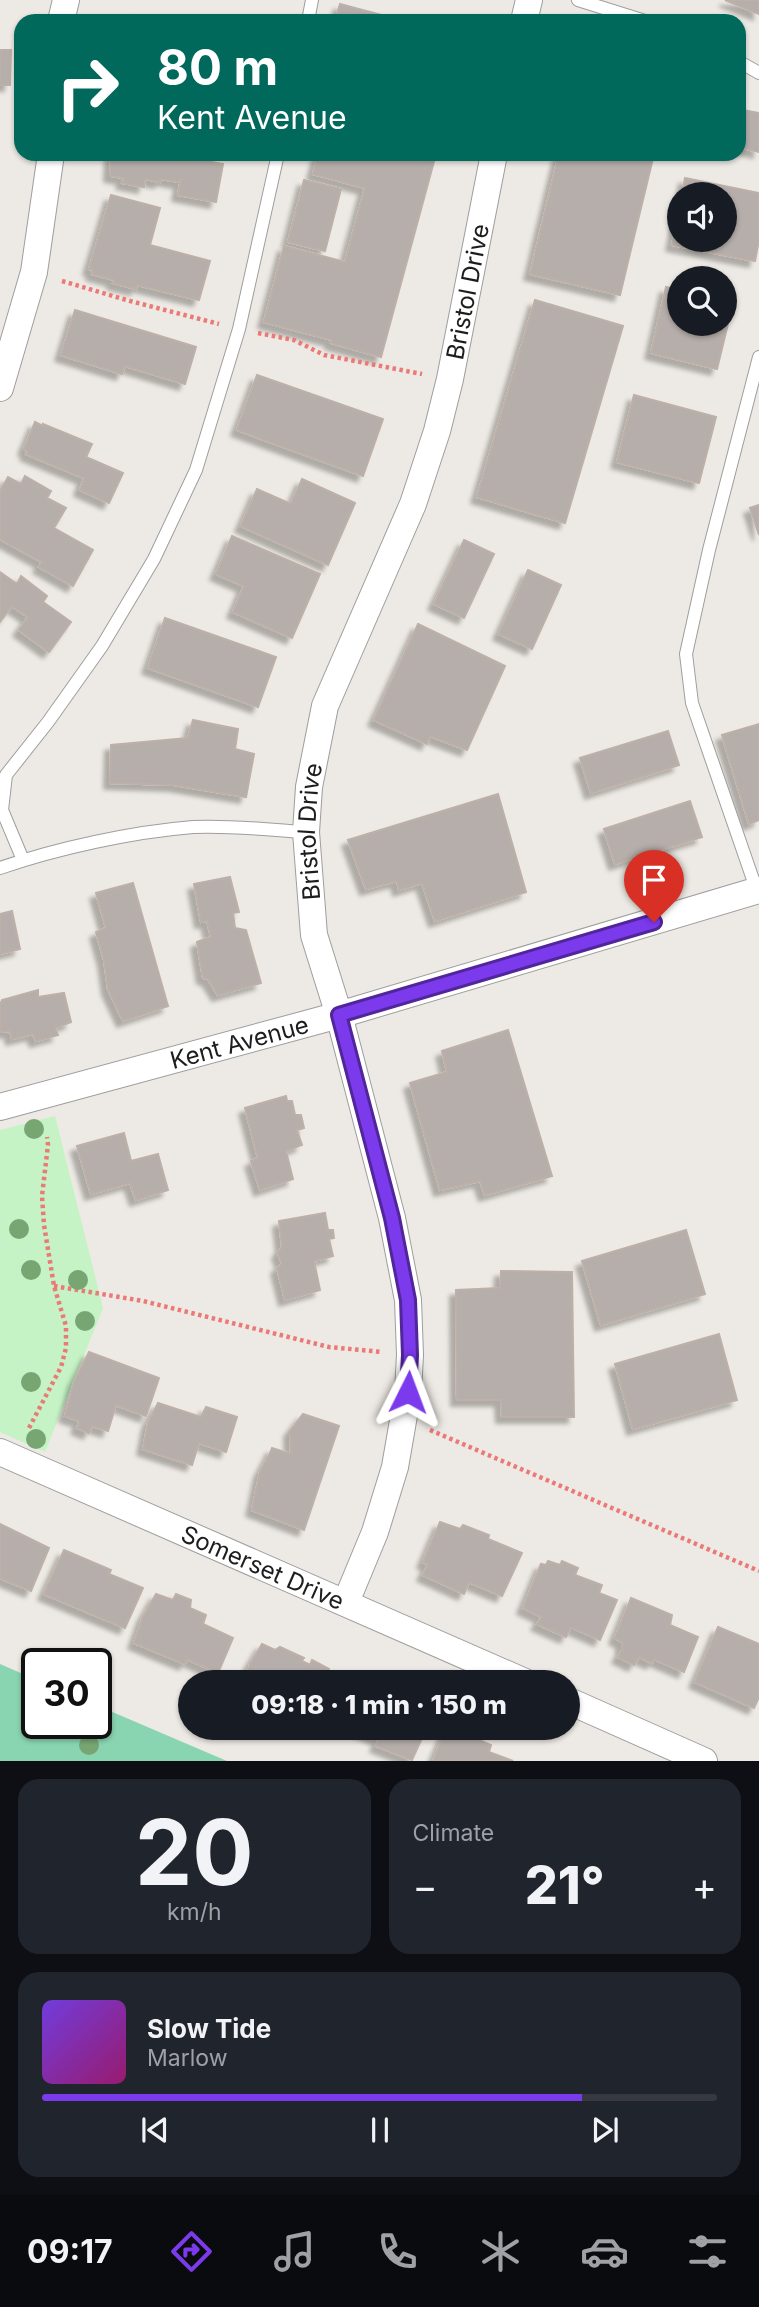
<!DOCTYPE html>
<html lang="en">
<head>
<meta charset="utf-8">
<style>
	body { margin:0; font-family:Inter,sans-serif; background:#20242c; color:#f1f3f6; height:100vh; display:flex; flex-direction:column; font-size:26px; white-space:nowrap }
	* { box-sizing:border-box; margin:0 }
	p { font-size:23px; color:#9ea1a6 }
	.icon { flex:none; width:38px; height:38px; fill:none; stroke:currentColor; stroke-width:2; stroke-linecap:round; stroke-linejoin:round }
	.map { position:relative; height:1761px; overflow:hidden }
	.side { display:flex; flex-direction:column; gap:18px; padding:18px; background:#0d0f14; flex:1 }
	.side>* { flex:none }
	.banner { position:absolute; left:14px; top:14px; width:732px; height:147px; border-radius:21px; box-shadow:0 2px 5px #0004; background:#00695c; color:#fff; overflow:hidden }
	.fabs { position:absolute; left:667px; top:182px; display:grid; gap:14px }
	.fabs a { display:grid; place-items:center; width:70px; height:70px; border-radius:50%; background:#171b24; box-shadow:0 2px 5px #0004; font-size:35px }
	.speed { position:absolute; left:21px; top:1648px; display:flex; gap:14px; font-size:35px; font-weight:700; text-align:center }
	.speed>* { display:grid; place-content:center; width:91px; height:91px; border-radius:50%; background:#171b24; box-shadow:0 2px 5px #0004; line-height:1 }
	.speed .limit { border:4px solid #111; border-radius:10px; background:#fff; color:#111 }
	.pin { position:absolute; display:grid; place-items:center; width:60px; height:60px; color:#fff; margin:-72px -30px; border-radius:50% 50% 50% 0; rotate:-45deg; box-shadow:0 0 7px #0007 }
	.pin .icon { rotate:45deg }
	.me { position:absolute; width:77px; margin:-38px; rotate:3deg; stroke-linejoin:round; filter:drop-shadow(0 0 5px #0008) }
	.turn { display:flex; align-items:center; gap:24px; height:147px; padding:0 28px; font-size:32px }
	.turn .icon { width:91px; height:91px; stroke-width:2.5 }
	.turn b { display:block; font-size:49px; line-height:60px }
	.big { font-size:52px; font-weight:800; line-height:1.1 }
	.side .card { flex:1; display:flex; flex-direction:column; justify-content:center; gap:10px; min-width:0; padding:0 24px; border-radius:21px; background:#20242c }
	.side .dial { align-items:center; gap:0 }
	.dial b { font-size:91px; line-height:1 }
	.song { display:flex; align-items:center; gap:21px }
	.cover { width:84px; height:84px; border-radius:10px; background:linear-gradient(135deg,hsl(260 70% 55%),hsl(320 70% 35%)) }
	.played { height:7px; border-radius:4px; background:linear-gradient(90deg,#7c3aed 80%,#363941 80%) }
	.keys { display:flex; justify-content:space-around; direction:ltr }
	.heat { display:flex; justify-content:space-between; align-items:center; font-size:38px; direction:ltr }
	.side .tiles { flex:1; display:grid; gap:18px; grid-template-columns:1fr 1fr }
	.card:last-child { grid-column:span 2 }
	.trip { position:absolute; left:178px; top:1670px; width:402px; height:70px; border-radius:35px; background:#171b24; box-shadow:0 2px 5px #0004; font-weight:800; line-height:70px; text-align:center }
	.tab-bar { display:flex; height:112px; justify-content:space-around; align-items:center; background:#090b0e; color:#9ea1a6 }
	.tab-bar .icon { width:49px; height:49px }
	.tab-bar .active { color:#7c3aed }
	.tab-bar b { font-size:32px; color:#f1f3f6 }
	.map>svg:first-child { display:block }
	.park { fill:#c5f3c5 }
	.pitch { fill:#8ad5b1 }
	.building { fill:#b6aeaa; stroke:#bdb0a8; stroke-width:2; filter:url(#shadow) }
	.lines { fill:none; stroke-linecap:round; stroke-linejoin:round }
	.service-casing { stroke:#9e9e9e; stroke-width:14 }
	.minor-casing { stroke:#9e9e9e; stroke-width:28 }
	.path { stroke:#eb7a77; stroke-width:4.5; stroke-dasharray:3.5 3.5; stroke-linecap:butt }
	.service { stroke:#fff; stroke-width:12 }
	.minor { stroke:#fff; stroke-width:26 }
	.tree { fill:#77a673 }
	.route-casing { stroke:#51269a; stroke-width:18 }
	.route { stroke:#7c3aed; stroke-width:12 }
	.labels { text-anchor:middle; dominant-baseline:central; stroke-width:6; stroke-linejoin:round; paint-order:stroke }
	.street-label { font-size:24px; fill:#1d1d1d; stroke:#fff }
</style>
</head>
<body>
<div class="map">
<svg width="759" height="1761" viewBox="0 0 759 1761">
	<defs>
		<filter id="shadow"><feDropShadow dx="-6" dy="6" stdDeviation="2" flood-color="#0004"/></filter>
	</defs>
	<rect width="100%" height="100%" fill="#ede9e4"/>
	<path class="park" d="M 55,1116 L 103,1308 L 45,1452 L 0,1432 L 0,1130 Z"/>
	<path class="pitch" d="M 0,1664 L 37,1680 L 37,1724 L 96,1724 L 96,1705 L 227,1761 L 0,1761 Z"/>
	<path class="building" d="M 725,0 L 759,0 L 759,14 Z
		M 340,4 L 404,21 L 335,21 Z
		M 132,15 L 165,21 L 131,21 Z
		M 0,50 L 11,50 L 10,85 L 0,85 Z
		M 738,109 L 759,113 L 759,152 L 738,147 Z
		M 111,154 L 163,154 L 163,160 L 184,161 L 184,157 L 223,164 L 216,202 L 178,195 L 181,179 L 178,182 L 161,179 L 160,182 L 145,179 L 144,187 L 122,183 L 124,178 L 110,176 Z
		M 318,154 L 436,154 L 381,357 L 331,343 L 332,340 L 264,322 L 284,246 L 345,262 L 365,188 L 313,174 Z
		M 559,154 L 654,154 L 620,295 L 530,274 Z
		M 685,178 L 759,193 L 759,240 L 755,261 L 672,245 L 679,210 L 679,240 L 724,240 L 724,194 L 682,194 Z
		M 304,180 L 341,189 L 325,251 L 288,242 Z
		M 111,195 L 160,208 L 150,245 L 210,261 L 199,300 L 137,285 L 136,289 L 113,283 L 114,280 L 92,274 L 93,270 L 89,269 Z
		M 666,287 L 679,290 L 679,324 L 724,324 L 724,301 L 733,303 L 717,369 L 651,353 Z
		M 535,300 L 623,326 L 565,523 L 477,497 Z
		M 75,310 L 196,347 L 185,384 L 125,366 L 122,374 L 61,355 Z
		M 257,375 L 383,419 L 363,476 L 237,430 Z
		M 634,395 L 716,417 L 699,483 L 617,462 Z
		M 35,422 L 43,426 L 43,424 L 92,444 L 86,457 L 123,473 L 109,503 L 80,490 L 84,478 L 26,454 L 28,451 L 24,449 Z
		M 25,476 L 51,491 L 47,498 L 66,508 L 54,528 L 93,550 L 73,586 L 39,567 L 42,562 L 0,539 L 0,491 L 8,477 L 21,484 Z
		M 302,479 L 355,503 L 328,565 L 241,526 L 257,489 L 291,504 Z
		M 759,505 L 759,535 L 750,508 Z
		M 232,536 L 320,574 L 292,638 L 233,612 L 244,586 L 216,574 Z
		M 464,540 L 494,554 L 464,618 L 434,604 Z
		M 528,570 L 561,585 L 532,649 L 499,634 Z
		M 0,572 L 17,584 L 21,576 L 47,596 L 43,602 L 71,622 L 49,652 L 19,630 L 28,617 L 12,606 L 0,622 Z
		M 165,618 L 276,657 L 258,707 L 148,668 Z
		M 418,624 L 505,666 L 467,750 L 430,736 L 427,744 L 374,720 Z
		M 193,720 L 238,729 L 235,749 L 254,754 L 246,797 L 174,785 L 110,783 L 111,745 L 188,738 Z
		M 759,724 L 759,820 L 749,824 L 722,735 Z
		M 668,731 L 679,765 L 591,793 L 580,758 Z
		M 498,794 L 526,892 L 435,921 L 422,883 L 399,890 L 397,881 L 366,889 L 348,840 Z
		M 690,801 L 702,837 L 615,864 L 604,829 Z
		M 230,877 L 239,912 L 233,913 L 235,928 L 246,930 L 261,983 L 218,995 L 208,979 L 203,978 L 197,942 L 211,937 L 207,921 L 201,922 L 194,884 Z
		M 133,883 L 168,1006 L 123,1021 L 108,989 L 104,960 L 96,932 L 106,928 L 96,893 Z
		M 12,911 L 20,949 L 0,954 L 0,914 Z
		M 38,990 L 38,997 L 64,993 L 71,1022 L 55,1028 L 58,1035 L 36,1041 L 33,1034 L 12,1039 L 10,1031 L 1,1032 L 0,1005 L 2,1000 Z
		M 508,1030 L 552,1176 L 485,1195 L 480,1181 L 440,1190 L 410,1083 L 447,1072 L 442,1051 Z
		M 286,1096 L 287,1101 L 292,1101 L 295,1115 L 301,1115 L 304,1128 L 297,1130 L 302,1145 L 286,1151 L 293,1179 L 260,1190 L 251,1161 L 258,1158 L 245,1108 Z
		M 124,1133 L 131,1161 L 158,1154 L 168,1190 L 136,1200 L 130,1183 L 91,1194 L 77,1146 Z
		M 325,1213 L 328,1230 L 333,1230 L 334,1238 L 329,1239 L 333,1256 L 314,1261 L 320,1290 L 285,1300 L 277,1268 L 282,1264 L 278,1253 L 282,1247 L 279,1221 Z
		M 686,1230 L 705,1294 L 601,1325 L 582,1261 Z
		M 501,1271 L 572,1272 L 574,1417 L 502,1417 L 501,1400 L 457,1400 L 456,1290 L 500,1288 Z
		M 719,1334 L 737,1400 L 633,1429 L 615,1364 Z
		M 89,1352 L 159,1378 L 146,1416 L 116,1405 L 108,1431 L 92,1426 L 89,1433 L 77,1428 L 80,1421 L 65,1416 L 74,1382 Z
		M 158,1403 L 201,1417 L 206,1407 L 237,1417 L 226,1452 L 199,1443 L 192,1465 L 143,1449 L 148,1423 Z
		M 303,1414 L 339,1426 L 304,1530 L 252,1510 L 260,1472 L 270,1453 L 272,1448 L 291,1454 L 290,1431 Z
		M 440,1522 L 460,1529 L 463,1525 L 489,1535 L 488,1539 L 522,1553 L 502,1596 L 469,1582 L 464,1594 L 423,1575 L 428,1565 L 423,1562 Z
		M 0,1524 L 49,1548 L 31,1591 L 0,1578 Z
		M 64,1550 L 111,1570 L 109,1574 L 143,1588 L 125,1628 L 44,1594 Z
		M 548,1561 L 560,1565 L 562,1561 L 578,1568 L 575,1575 L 602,1585 L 599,1593 L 617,1600 L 600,1640 L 571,1627 L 566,1637 L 537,1624 L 542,1617 L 523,1608 L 541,1564 L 546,1565 Z
		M 156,1594 L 173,1600 L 176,1594 L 191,1600 L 190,1608 L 206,1615 L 203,1624 L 233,1638 L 218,1673 L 187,1659 L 185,1664 L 134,1643 L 143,1617 Z
		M 631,1598 L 672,1615 L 670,1625 L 698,1637 L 684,1672 L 654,1659 L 652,1663 L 639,1657 L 634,1665 L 618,1657 L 622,1650 L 622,1642 L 615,1638 Z
		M 718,1627 L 759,1644 L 759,1697 L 754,1708 L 695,1682 Z
		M 262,1644 L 275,1650 L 280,1647 L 304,1658 L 302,1661 L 310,1665 L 312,1660 L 329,1669 L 323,1682 L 246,1682 L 250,1664 Z
		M 350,1727 L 427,1727 L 412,1760 L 376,1746 L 379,1739 Z
		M 447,1727 L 470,1729 L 467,1735 L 491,1745 L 489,1752 L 513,1761 L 433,1761 Z"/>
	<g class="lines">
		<defs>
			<path id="service" d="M 578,0 L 645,21
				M 308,21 L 312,0
				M 738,61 L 759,73
				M 23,860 L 2,810 L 6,775 L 48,722 L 102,646 L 154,559 L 196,470 L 239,329 L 278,154
				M 0,868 C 58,848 132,832 193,827 C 230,825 269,830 306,832
				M 758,894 L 692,703 L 686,654 L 709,550 L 759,357"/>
			<g id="minor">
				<path d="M 61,21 L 66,0"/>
				<path d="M 524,21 L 529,0"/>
				<path d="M 0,388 L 34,272 L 51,154"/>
				<path id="s1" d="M 0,1107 L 339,1015 L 759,890"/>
				<path id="s2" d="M 0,1452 L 525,1682"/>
				<path id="s3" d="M 346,1602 L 375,1532 L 395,1467 L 408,1392 L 410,1355 L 408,1300 L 392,1218 L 339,1015 L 314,935 L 306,832 L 309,787 L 325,706 L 413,504 L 437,431 L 450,379 L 494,154"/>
				<path d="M 569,1701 L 704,1761"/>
			</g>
		</defs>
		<use href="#service" class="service-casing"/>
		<use href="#minor" class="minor-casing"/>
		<path class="path" d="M 62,281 L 130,301 L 219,324
			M 258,333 L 294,340 L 324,355 L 422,374
			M 54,1286 L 143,1301 L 329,1347 L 382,1352
			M 29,1428 L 61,1367 L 66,1348 L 66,1326 L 54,1286 L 44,1225 L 42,1196 L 48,1145 L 47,1137
			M 430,1430 L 759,1571"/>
		<use href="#service" class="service"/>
		<use href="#minor" class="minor"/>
	</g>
	<g class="tree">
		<circle cx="34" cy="1129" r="10"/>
		<circle cx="19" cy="1229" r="10"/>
		<circle cx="31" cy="1270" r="10"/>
		<circle cx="78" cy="1280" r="10"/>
		<circle cx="85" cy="1321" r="10"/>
		<circle cx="31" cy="1382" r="10"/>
		<circle cx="36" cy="1439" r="10"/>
		<circle cx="89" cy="1745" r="10"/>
	</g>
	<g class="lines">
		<defs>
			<path id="route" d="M 408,1392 L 410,1355 L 408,1300 L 392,1218 L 339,1015 L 654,922"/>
		</defs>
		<use href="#route" class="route-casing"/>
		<use href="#route" class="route"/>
	</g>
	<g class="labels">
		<g class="street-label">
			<text stroke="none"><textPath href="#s3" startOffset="1360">Bristol Drive</textPath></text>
			<text stroke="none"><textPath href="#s3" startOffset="793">Bristol Drive</textPath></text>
			<text stroke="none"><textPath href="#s1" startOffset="248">Kent Avenue</textPath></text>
			<text stroke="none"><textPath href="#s2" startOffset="287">Somerset Drive</textPath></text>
		</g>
	</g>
</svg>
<div class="fabs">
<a><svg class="icon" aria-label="sound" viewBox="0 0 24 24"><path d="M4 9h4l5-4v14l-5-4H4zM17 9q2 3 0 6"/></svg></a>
<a><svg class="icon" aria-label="search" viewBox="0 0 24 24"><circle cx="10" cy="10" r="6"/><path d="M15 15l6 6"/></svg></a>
</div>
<div class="speed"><div class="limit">30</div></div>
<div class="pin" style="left:654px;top:922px;background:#d93025"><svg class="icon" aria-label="arrive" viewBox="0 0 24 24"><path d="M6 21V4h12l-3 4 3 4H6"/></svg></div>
<svg class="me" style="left:408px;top:1392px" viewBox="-20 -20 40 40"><path d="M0-17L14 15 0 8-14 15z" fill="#7c3aed" stroke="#fff" stroke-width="4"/></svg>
<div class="trip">09:18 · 1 min · 150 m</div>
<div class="banner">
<div class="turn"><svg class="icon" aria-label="right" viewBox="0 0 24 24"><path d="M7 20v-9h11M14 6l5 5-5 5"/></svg><div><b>80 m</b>Kent Avenue</div></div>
</div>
</div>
<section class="side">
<div class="tiles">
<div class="card dial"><b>20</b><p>km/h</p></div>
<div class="card"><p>Climate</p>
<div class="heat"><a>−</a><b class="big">21°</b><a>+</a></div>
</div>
<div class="card">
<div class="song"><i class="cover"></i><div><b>Slow Tide</b><p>Marlow</p></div></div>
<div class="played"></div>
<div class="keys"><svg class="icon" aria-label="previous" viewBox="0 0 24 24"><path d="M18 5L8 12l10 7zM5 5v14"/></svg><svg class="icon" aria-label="pause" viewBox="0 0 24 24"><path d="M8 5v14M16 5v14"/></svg><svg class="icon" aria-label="next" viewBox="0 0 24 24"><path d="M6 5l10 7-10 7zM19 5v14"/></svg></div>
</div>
</div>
</section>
<nav class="tab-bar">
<b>09:17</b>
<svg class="icon active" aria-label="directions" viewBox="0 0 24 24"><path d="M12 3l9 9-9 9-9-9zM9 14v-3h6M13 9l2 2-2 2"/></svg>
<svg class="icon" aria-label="music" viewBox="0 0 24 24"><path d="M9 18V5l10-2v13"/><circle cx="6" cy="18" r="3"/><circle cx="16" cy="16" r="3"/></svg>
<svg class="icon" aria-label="phone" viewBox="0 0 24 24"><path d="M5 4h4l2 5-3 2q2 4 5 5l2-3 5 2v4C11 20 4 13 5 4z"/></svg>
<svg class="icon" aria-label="climate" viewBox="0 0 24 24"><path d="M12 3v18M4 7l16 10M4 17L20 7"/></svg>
<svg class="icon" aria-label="car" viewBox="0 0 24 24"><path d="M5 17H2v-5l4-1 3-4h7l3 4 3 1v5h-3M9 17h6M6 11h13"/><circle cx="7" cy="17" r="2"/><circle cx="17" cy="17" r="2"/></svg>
<svg class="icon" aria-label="filters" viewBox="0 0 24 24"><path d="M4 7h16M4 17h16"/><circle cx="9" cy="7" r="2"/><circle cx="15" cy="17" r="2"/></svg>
</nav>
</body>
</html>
